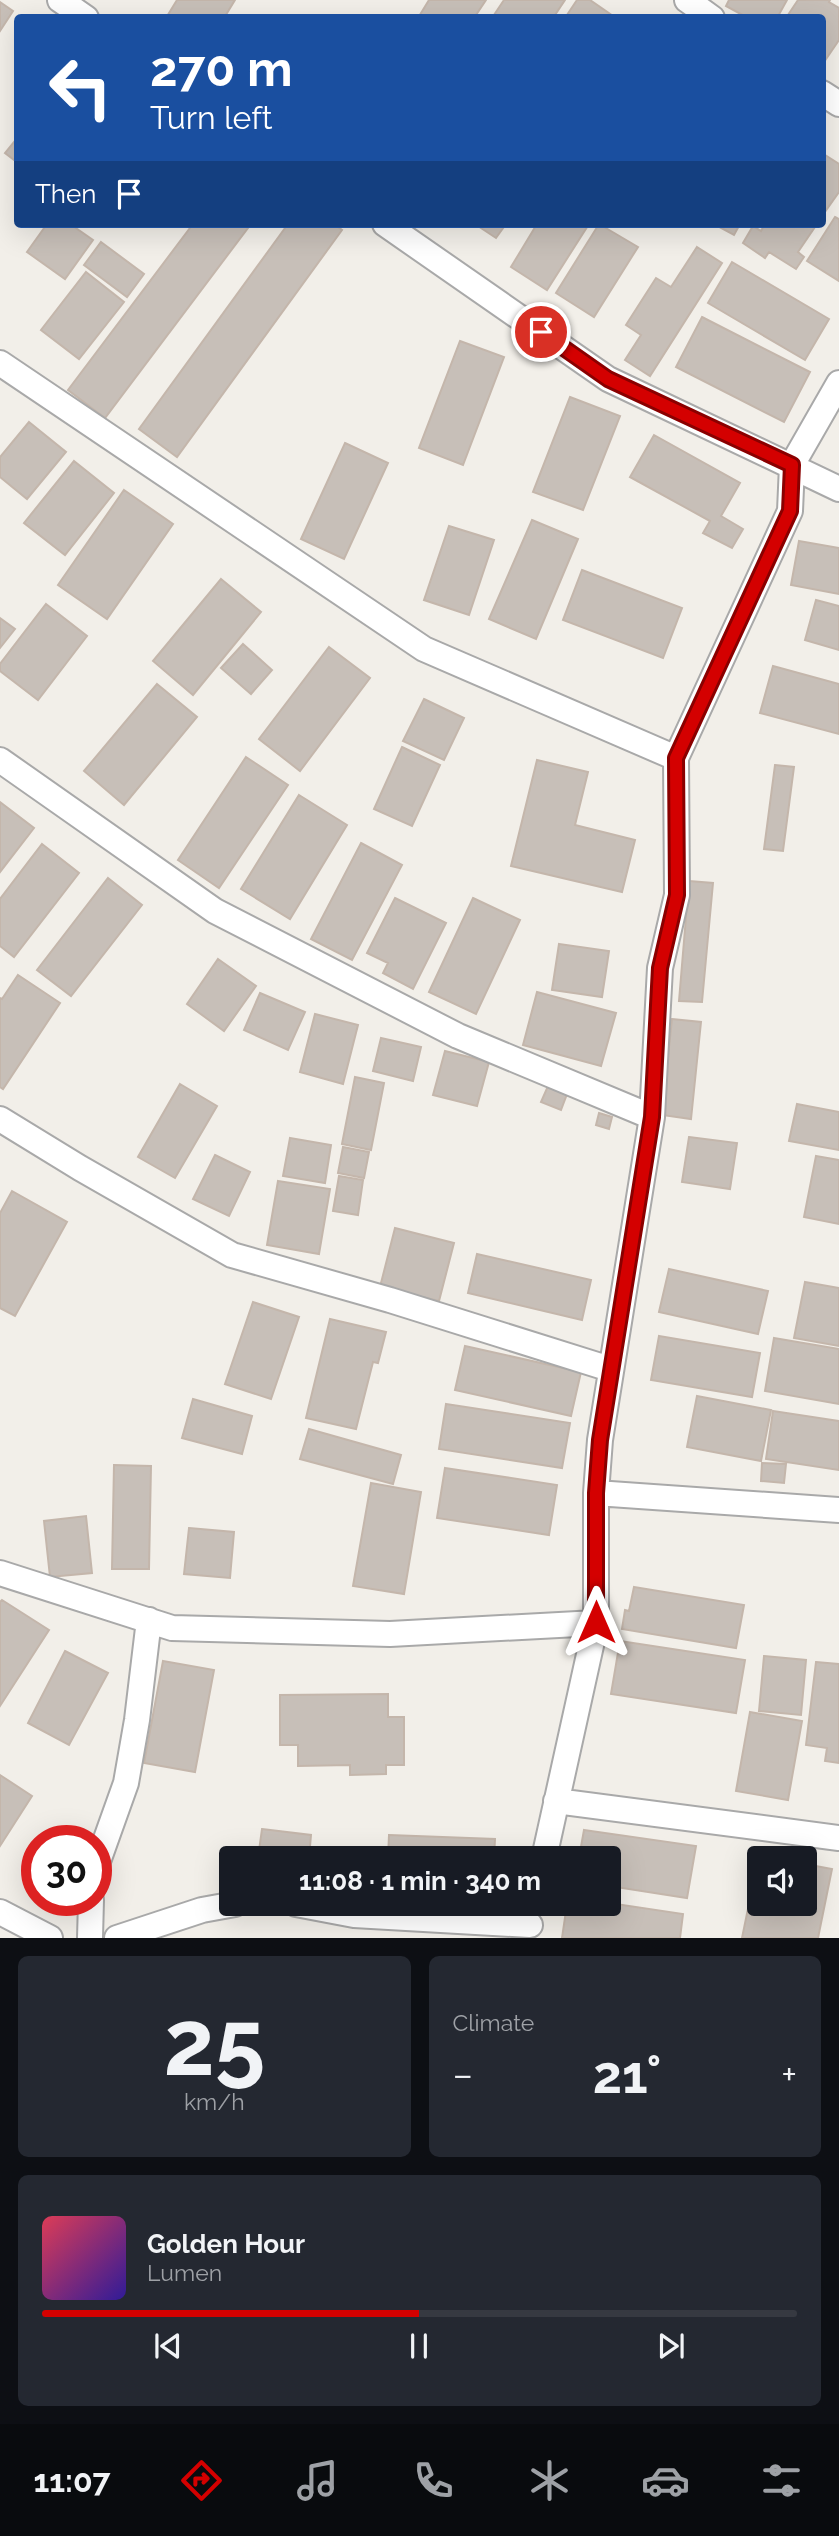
<!DOCTYPE html>
<html lang="en">
<head>
<meta charset="utf-8">
<style>
	body { margin:0; font-family:Raleway,sans-serif; background:#242831; color:#f1f3f6; height:100vh; display:flex; flex-direction:column; font-size:26px; white-space:nowrap }
	* { box-sizing:border-box; margin:0 }
	p { font-size:23px; color:#9ea1a6 }
	.icon { flex:none; width:38px; height:38px; fill:none; stroke:currentColor; stroke-width:2; stroke-linecap:round; stroke-linejoin:round }
	.map { position:relative; height:1938px; overflow:hidden }
	.drawer { display:flex; flex-direction:column; gap:18px; padding:18px; background:#0d0f14; flex:1 }
	.drawer>* { flex:none }
	.top-card { position:absolute; left:14px; top:14px; width:812px; height:214px; border-radius:7px; box-shadow:0 7px 28px #0002; background:#1a4fa0; color:#fff; overflow:hidden }
	.buttons { position:absolute; left:747px; top:1846px; display:grid; gap:14px }
	.buttons a { display:grid; place-items:center; width:70px; height:70px; border-radius:7px; background:#171b24; box-shadow:0 7px 28px #0002; font-size:35px }
	.speed { position:absolute; left:21px; top:1825px; display:flex; gap:14px; font-size:35px; font-weight:700; text-align:center }
	.speed>* { display:grid; place-content:center; width:91px; height:91px; border-radius:50%; background:#171b24; box-shadow:0 7px 28px #0002; line-height:1 }
	.speed .limit { border:10px solid #d22; background:#fff; color:#111 }
	.pin { position:absolute; display:grid; place-items:center; width:60px; height:60px; color:#fff; margin:-30px; border:4px solid #fff; border-radius:50%; box-shadow:0 2px 7px #0007 }
	.me { position:absolute; width:77px; margin:-38px; rotate:0deg; stroke-linejoin:round; filter:drop-shadow(0 0 5px #0008) }
	.turn { display:flex; align-items:center; gap:24px; height:147px; padding:0 21px; font-size:32px }
	.turn .icon { width:91px; height:91px; stroke-width:2.5 }
	.turn b { display:block; font-size:49px; line-height:60px }
	.then { display:flex; align-items:center; height:66px; padding:0 21px; background:#0003; gap:14px; font-size:26px }
	.big { font-size:52px; font-weight:700; line-height:1.1 }
	.drawer .card { flex:1; display:flex; flex-direction:column; justify-content:center; gap:10px; min-width:0; padding:0 24px; border-radius:10px; background:#242831 }
	.drawer .dial { align-items:center; gap:0 }
	.dial b { font-size:91px; line-height:1 }
	.song { display:flex; align-items:center; gap:21px }
	.cover { width:84px; height:84px; border-radius:10px; background:linear-gradient(135deg,hsl(350 70% 55%),hsl(250 70% 35%)) }
	.played { height:7px; border-radius:4px; background:linear-gradient(90deg,#d40000 50%,#363941 50%) }
	.keys { display:flex; justify-content:space-around; direction:ltr }
	.heat { display:flex; justify-content:space-between; align-items:center; font-size:38px; direction:ltr }
	.drawer .tiles { flex:1; display:grid; gap:18px; grid-template-columns:1fr 1fr }
	.card:last-child { grid-column:span 2 }
	.trip { position:absolute; left:219px; top:1846px; width:402px; height:70px; border-radius:7px; background:#171b24; box-shadow:0 7px 28px #0002; font-weight:700; line-height:70px; text-align:center }
	.tab-bar { display:flex; height:112px; justify-content:space-around; align-items:center; background:#090b0e; color:#9ea1a6 }
	.tab-bar .icon { width:49px; height:49px }
	.tab-bar .current { color:#d40000 }
	.tab-bar b { font-size:32px; color:#f1f3f6 }
	.map>svg:first-child { display:block }
	.building { fill:#c7bfb8; stroke:#c4b6ab; stroke-width:2 }
	.lines { fill:none; stroke-linecap:round; stroke-linejoin:round }
	.street-casing { stroke:#a9a9a9; stroke-width:28 }
	.street { stroke:#fff; stroke-width:24 }
	.route-casing { stroke:#8a0000; stroke-width:18 }
	.route { stroke:#d40000; stroke-width:12 }
</style>
</head>
<body>
<div class="map">
<svg width="839" height="1938" viewBox="0 0 839 1938">
	<rect width="100%" height="100%" fill="#f2efe9"/>
	<path class="building" d="M 177,0 L 235,0 L 224,18 L 166,18 Z
		M 429,0 L 486,0 L 474,18 L 418,18 Z
		M 504,0 L 565,0 L 553,18 L 492,18 Z
		M 577,0 L 590,0 L 616,18 L 565,18 Z
		M 729,0 L 787,0 L 777,18 L 748,18 L 726,6 Z
		M 798,0 L 830,0 L 829,2 L 839,8 L 839,40 L 822,65 L 822,18 L 786,18 Z
		M 0,2 L 13,11 L 0,31 Z
		M 18,137 L 18,163 L 5,153 Z
		M 822,153 L 839,164 L 839,192 L 822,216 Z
		M 835,217 L 839,219 L 839,281 L 807,261 Z
		M 47,224 L 70,224 L 93,240 L 65,279 L 27,252 Z
		M 193,224 L 251,224 L 105,418 L 68,390 Z
		M 288,224 L 334,224 L 342,230 L 177,457 L 139,429 Z
		M 475,224 L 506,224 L 496,238 Z
		M 537,224 L 589,224 L 547,290 L 511,267 Z
		M 599,224 L 638,247 L 594,317 L 556,293 Z
		M 714,224 L 740,224 L 734,235 Z
		M 765,224 L 817,224 L 798,252 L 804,257 L 796,269 L 769,252 L 765,258 L 743,243 L 753,226 L 761,231 Z
		M 101,242 L 144,274 L 127,297 L 84,265 Z
		M 697,247 L 722,263 L 650,376 L 625,360 L 641,335 L 626,325 L 656,278 L 671,287 Z
		M 732,262 L 829,319 L 805,360 L 708,303 Z
		M 86,272 L 124,302 L 79,359 L 41,330 Z
		M 702,317 L 810,372 L 784,422 L 676,367 Z
		M 460,341 L 504,357 L 463,465 L 419,448 Z
		M 570,397 L 620,416 L 583,510 L 533,492 Z
		M 29,422 L 66,452 L 27,499 L 0,477 L 0,457 Z
		M 654,435 L 740,483 L 721,516 L 743,529 L 732,548 L 703,533 L 710,521 L 630,477 Z
		M 345,443 L 388,463 L 344,559 L 301,539 Z
		M 74,461 L 114,493 L 65,555 L 24,523 Z
		M 124,490 L 173,524 L 107,619 L 58,585 Z
		M 532,520 L 578,539 L 536,639 L 489,619 Z
		M 449,526 L 494,540 L 469,615 L 424,600 Z
		M 799,541 L 839,548 L 839,594 L 791,585 Z
		M 582,570 L 682,608 L 663,658 L 563,620 Z
		M 221,579 L 261,612 L 193,695 L 153,661 Z
		M 816,600 L 839,606 L 839,650 L 805,640 Z
		M 46,604 L 87,636 L 38,700 L 0,671 L 0,664 Z
		M 0,618 L 15,629 L 0,648 Z
		M 243,644 L 272,670 L 251,694 L 221,668 Z
		M 329,647 L 370,678 L 300,771 L 259,739 Z
		M 773,666 L 839,684 L 839,734 L 760,713 Z
		M 157,684 L 197,717 L 124,805 L 84,771 Z
		M 424,699 L 464,718 L 444,760 L 403,741 Z
		M 402,747 L 440,765 L 412,826 L 374,809 Z
		M 246,757 L 288,785 L 219,888 L 178,860 Z
		M 537,760 L 588,772 L 575,825 L 635,840 L 622,892 L 511,866 Z
		M 775,765 L 794,767 L 783,851 L 764,849 Z
		M 299,795 L 347,825 L 290,919 L 241,889 Z
		M 0,802 L 34,828 L 0,872 Z
		M 361,843 L 402,865 L 352,960 L 311,939 Z
		M 42,844 L 79,873 L 14,957 L 0,946 L 0,899 Z
		M 108,878 L 142,905 L 71,996 L 37,970 Z
		M 689,881 L 713,883 L 702,1002 L 679,1001 Z
		M 395,898 L 446,923 L 413,989 L 383,973 L 388,963 L 367,953 Z
		M 473,898 L 520,920 L 476,1014 L 429,992 Z
		M 559,944 L 609,951 L 602,997 L 552,990 Z
		M 218,959 L 256,986 L 224,1031 L 187,1004 Z
		M 18,975 L 60,1003 L 3,1089 L 0,1087 L 0,998 L 2,999 Z
		M 537,992 L 616,1013 L 601,1066 L 523,1045 Z
		M 260,993 L 305,1012 L 288,1050 L 244,1030 Z
		M 315,1014 L 358,1025 L 343,1084 L 300,1072 Z
		M 672,1019 L 701,1022 L 691,1119 L 662,1115 Z
		M 381,1038 L 421,1047 L 413,1081 L 373,1071 Z
		M 445,1051 L 489,1062 L 477,1106 L 433,1095 Z
		M 355,1077 L 384,1083 L 371,1150 L 342,1144 Z
		M 180,1084 L 217,1106 L 175,1178 L 138,1157 Z
		M 548,1086 L 567,1094 L 561,1110 L 541,1102 Z
		M 797,1104 L 839,1112 L 839,1150 L 789,1141 Z
		M 599,1113 L 612,1117 L 609,1129 L 596,1125 Z
		M 689,1137 L 737,1143 L 730,1189 L 682,1182 Z
		M 290,1138 L 331,1145 L 325,1183 L 283,1176 Z
		M 343,1147 L 369,1152 L 364,1178 L 338,1173 Z
		M 215,1155 L 250,1172 L 229,1216 L 193,1199 Z
		M 816,1156 L 839,1160 L 839,1224 L 804,1217 Z
		M 339,1176 L 363,1180 L 358,1215 L 333,1211 Z
		M 278,1181 L 330,1189 L 319,1254 L 267,1245 Z
		M 12,1191 L 67,1222 L 15,1316 L 0,1308 L 0,1213 Z
		M 395,1228 L 454,1243 L 439,1301 L 380,1287 Z
		M 477,1254 L 591,1280 L 582,1320 L 468,1293 Z
		M 669,1269 L 768,1291 L 758,1334 L 659,1312 Z
		M 805,1282 L 839,1288 L 839,1346 L 794,1338 Z
		M 253,1302 L 299,1317 L 271,1399 L 225,1384 Z
		M 330,1319 L 386,1332 L 378,1363 L 373,1362 L 356,1429 L 306,1418 Z
		M 659,1336 L 760,1353 L 752,1397 L 651,1380 Z
		M 774,1338 L 839,1349 L 839,1404 L 765,1391 Z
		M 465,1346 L 581,1372 L 571,1416 L 455,1390 Z
		M 697,1396 L 771,1410 L 761,1461 L 687,1447 Z
		M 193,1399 L 252,1416 L 242,1454 L 182,1438 Z
		M 446,1404 L 570,1423 L 562,1468 L 439,1449 Z
		M 773,1411 L 839,1421 L 839,1470 L 766,1459 Z
		M 309,1429 L 401,1455 L 393,1484 L 300,1459 Z
		M 762,1463 L 786,1464 L 784,1483 L 761,1481 Z
		M 114,1465 L 151,1466 L 149,1569 L 112,1569 Z
		M 445,1468 L 557,1485 L 549,1535 L 437,1518 Z
		M 371,1483 L 421,1492 L 404,1594 L 353,1586 Z
		M 86,1516 L 92,1573 L 50,1577 L 44,1521 Z
		M 189,1528 L 234,1532 L 230,1578 L 184,1574 Z
		M 634,1587 L 744,1605 L 736,1648 L 622,1629 L 625,1610 L 629,1611 Z
		M 2,1600 L 49,1630 L 0,1706 L 0,1602 Z
		M 620,1641 L 745,1660 L 736,1713 L 611,1694 Z
		M 65,1651 L 108,1673 L 69,1745 L 28,1723 Z
		M 764,1656 L 806,1660 L 801,1715 L 759,1711 Z
		M 163,1661 L 214,1670 L 195,1772 L 144,1763 Z
		M 816,1662 L 839,1664 L 839,1763 L 825,1761 L 827,1748 L 806,1745 Z
		M 388,1694 L 388,1717 L 404,1717 L 404,1765 L 386,1765 L 386,1774 L 350,1775 L 350,1765 L 298,1766 L 298,1745 L 280,1745 L 280,1695 Z
		M 750,1712 L 802,1721 L 788,1800 L 736,1791 Z
		M 0,1775 L 32,1796 L 0,1846 Z
		M 262,1829 L 311,1835 L 309,1858 L 258,1858 Z
		M 584,1830 L 696,1846 L 687,1898 L 609,1886 L 609,1858 L 579,1858 Z
		M 389,1835 L 495,1839 L 494,1858 L 388,1858 Z
		M 759,1855 L 777,1858 L 760,1858 L 760,1904 L 805,1904 L 805,1864 L 832,1869 L 818,1938 L 742,1938 Z
		M 609,1903 L 683,1914 L 680,1938 L 562,1938 L 567,1904 Z"/>
	<g class="lines">
		<defs>
			<path id="street" d="M 60,0 L 86,18
				M 687,0 L 712,18
				M 822,93 L 839,104
				M 385,224 L 608,379 L 839,489
				M 0,363 L 424,649 L 676,758
				M 0,760 L 215,911 L 458,1036 L 652,1117
				M 0,1119 L 80,1168 L 232,1255 L 390,1300 L 610,1369
				M 596,1493 L 839,1510
				M 0,1573 L 172,1628 L 390,1634 L 596,1623
				M 556,1801 L 839,1838
				M 544,1858 L 596,1623 L 596,1493 L 600,1440 L 652,1117 L 660,968 L 677,895 L 676,758 L 790,511 L 792,465 L 839,383
				M 96,1867 L 126,1783 L 137,1720 L 149,1620
				M 296,1904 L 354,1915 L 530,1925
				M 0,1912 L 50,1938
				M 90,1938 L 91,1900
				M 117,1938 L 202,1910 L 235,1904"/>
		</defs>
		<use href="#street" class="street-casing"/>
		<use href="#street" class="street"/>
	</g>
	<g class="lines">
		<defs>
			<path id="route" d="M 541,332 L 608,379 L 792,465 L 790,511 L 676,758 L 677,895 L 660,968 L 652,1117 L 600,1440 L 596,1493 L 596,1622"/>
		</defs>
		<use href="#route" class="route-casing"/>
		<use href="#route" class="route"/>
	</g>
</svg>
<div class="buttons">
<a><svg class="icon" aria-label="sound" viewBox="0 0 24 24"><path d="M4 9h4l5-4v14l-5-4H4zM17 9q2 3 0 6"/></svg></a>
</div>
<div class="speed"><div class="limit">30</div></div>
<div class="pin" style="left:541px;top:332px;background:#d93025"><svg class="icon" aria-label="arrive" viewBox="0 0 24 24"><path d="M6 21V4h12l-3 4 3 4H6"/></svg></div>
<svg class="me" style="left:596px;top:1622px" viewBox="-20 -20 40 40"><path d="M0-17L14 15 0 8-14 15z" fill="#d40000" stroke="#fff" stroke-width="4"/></svg>
<div class="trip">11:08 · 1 min · 340 m</div>
<div class="top-card">
<div class="turn"><svg class="icon" aria-label="left" viewBox="0 0 24 24"><path d="M17 20v-9H6M10 6l-5 5 5 5"/></svg><div><b>270 m</b>Turn left</div></div>
<div class="then">Then<svg class="icon" aria-label="arrive" viewBox="0 0 24 24"><path d="M6 21V4h12l-3 4 3 4H6"/></svg></div>
</div>
</div>
<section class="drawer">
<div class="tiles">
<div class="card dial"><b>25</b><p>km/h</p></div>
<div class="card"><p>Climate</p>
<div class="heat"><a>−</a><b class="big">21°</b><a>+</a></div>
</div>
<div class="card">
<div class="song"><i class="cover"></i><div><b>Golden Hour</b><p>Lumen</p></div></div>
<div class="played"></div>
<div class="keys"><svg class="icon" aria-label="previous" viewBox="0 0 24 24"><path d="M18 5L8 12l10 7zM5 5v14"/></svg><svg class="icon" aria-label="pause" viewBox="0 0 24 24"><path d="M8 5v14M16 5v14"/></svg><svg class="icon" aria-label="next" viewBox="0 0 24 24"><path d="M6 5l10 7-10 7zM19 5v14"/></svg></div>
</div>
</div>
</section>
<nav class="tab-bar">
<b>11:07</b>
<svg class="icon current" aria-label="directions" viewBox="0 0 24 24"><path d="M12 3l9 9-9 9-9-9zM9 14v-3h6M13 9l2 2-2 2"/></svg>
<svg class="icon" aria-label="music" viewBox="0 0 24 24"><path d="M9 18V5l10-2v13"/><circle cx="6" cy="18" r="3"/><circle cx="16" cy="16" r="3"/></svg>
<svg class="icon" aria-label="phone" viewBox="0 0 24 24"><path d="M5 4h4l2 5-3 2q2 4 5 5l2-3 5 2v4C11 20 4 13 5 4z"/></svg>
<svg class="icon" aria-label="climate" viewBox="0 0 24 24"><path d="M12 3v18M4 7l16 10M4 17L20 7"/></svg>
<svg class="icon" aria-label="car" viewBox="0 0 24 24"><path d="M5 17H2v-5l4-1 3-4h7l3 4 3 1v5h-3M9 17h6M6 11h13"/><circle cx="7" cy="17" r="2"/><circle cx="17" cy="17" r="2"/></svg>
<svg class="icon" aria-label="filters" viewBox="0 0 24 24"><path d="M4 7h16M4 17h16"/><circle cx="9" cy="7" r="2"/><circle cx="15" cy="17" r="2"/></svg>
</nav>
</body>
</html>
